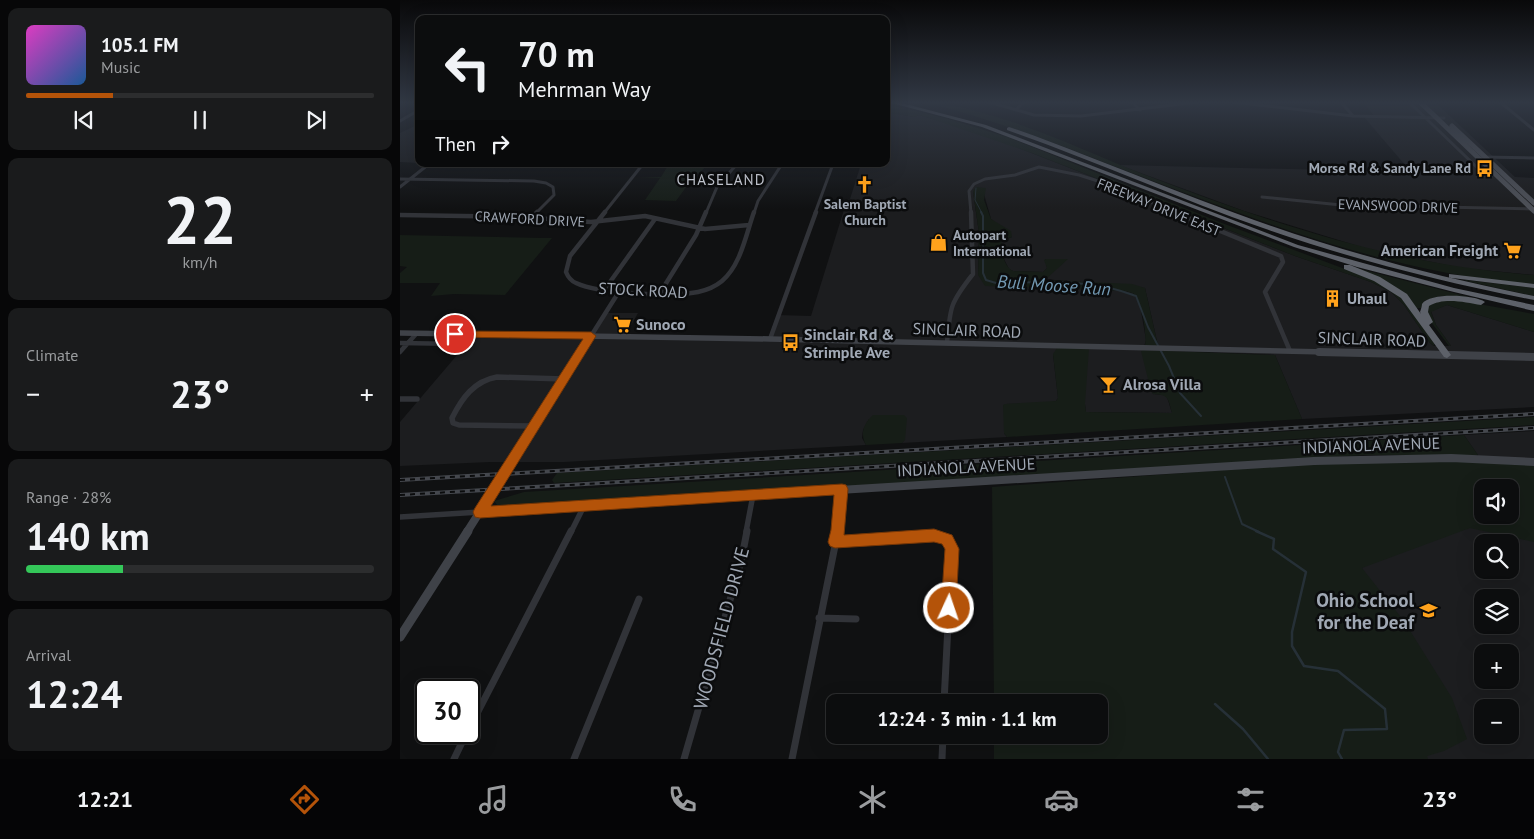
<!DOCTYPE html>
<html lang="en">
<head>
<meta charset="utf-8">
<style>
	body { margin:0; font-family:"PT Sans",sans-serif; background:#1a1b1c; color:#f1f3f6; height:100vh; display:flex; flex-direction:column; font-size:19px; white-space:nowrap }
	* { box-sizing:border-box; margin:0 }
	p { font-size:16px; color:#9a9c9e }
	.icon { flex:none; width:28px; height:28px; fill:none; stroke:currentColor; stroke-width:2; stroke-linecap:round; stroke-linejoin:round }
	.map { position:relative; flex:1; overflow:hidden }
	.drawer { display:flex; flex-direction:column; gap:8px; padding:8px; background:#070708; width:400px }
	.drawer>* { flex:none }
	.top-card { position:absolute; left:15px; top:15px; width:475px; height:152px; border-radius:10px; box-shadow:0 5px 20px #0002,0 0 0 1px #2c2d2e; background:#0c0d0e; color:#f1f3f6; overflow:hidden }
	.tools { position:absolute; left:1074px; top:479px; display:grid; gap:10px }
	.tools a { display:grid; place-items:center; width:45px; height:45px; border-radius:10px; background:#0c0d0e; box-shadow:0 5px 20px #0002,0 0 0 1px #2c2d2e; font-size:25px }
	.speed { position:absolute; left:15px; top:679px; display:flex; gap:10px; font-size:25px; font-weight:700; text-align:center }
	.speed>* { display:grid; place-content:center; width:65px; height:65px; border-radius:50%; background:#0c0d0e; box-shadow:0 5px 20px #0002,0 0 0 1px #2c2d2e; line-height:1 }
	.speed .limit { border:2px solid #111; border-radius:8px; background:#fff; color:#111 }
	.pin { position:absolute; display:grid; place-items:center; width:42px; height:42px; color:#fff; margin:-21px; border:2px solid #fff; border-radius:50%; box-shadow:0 1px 5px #0007 }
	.me { position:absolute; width:55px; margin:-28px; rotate:3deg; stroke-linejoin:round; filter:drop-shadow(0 0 4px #0008) }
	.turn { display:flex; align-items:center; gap:18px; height:105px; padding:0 20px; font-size:22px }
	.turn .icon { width:65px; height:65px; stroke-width:2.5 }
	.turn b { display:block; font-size:35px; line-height:42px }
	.then { display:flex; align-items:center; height:48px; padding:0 20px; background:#0003; gap:10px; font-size:19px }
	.big { font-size:38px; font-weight:700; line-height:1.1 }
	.drawer .tile { flex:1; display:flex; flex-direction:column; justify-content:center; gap:8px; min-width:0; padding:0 18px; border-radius:10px; background:#1a1b1c }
	.drawer .dial { align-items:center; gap:0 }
	.dial b { font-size:65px; line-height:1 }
	.song { display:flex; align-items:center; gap:15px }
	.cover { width:60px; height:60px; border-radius:8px; background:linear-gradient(135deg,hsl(310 70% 55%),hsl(210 70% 35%)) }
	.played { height:5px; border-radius:2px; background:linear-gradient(90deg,#b45309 25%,#2c2d2e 25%) }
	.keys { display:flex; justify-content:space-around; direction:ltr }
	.heat { display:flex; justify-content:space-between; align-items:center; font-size:28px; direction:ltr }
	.charge { height:8px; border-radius:4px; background:linear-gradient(90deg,#34c759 28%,#2c2d2e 0) }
	.trip { position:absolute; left:426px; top:694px; width:282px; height:50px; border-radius:10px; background:#0c0d0e; box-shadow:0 5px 20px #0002,0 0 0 1px #2c2d2e; font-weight:700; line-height:50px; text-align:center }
	.tab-bar { display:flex; height:80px; justify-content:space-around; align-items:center; background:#050506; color:#9a9c9e }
	.tab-bar .icon { width:35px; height:35px }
	.tab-bar .active { color:#b45309 }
	.tab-bar b { font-size:22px; color:#f1f3f6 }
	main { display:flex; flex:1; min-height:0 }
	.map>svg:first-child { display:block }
	.built { fill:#1c1d1f; fill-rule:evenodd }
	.green { fill:#161d17; fill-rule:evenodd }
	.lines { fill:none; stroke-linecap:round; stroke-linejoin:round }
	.stream-far2 { stroke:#263037; stroke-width:1 }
	.stream-far1 { stroke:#263037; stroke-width:2 }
	.stream { stroke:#263037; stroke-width:2.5 }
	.street-far3 { stroke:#313338; stroke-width:3 }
	.street-far2 { stroke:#313338; stroke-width:4.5 }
	.street-far1 { stroke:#313338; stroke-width:5.5 }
	.street { stroke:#313338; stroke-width:7 }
	.secondary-far2 { stroke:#3f4248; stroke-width:5.5 }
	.secondary-far1 { stroke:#3f4248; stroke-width:8 }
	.secondary { stroke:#3f4248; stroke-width:9 }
	.primary { stroke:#4d5057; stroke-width:5 }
	.highway { fill:#5d6169; fill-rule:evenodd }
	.rail-casing { stroke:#44474d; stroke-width:4 }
	.rail { stroke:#0b0c0d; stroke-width:2; stroke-dasharray:5; stroke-linecap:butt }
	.route { fill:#b45309; stroke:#753606 }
	.labels { text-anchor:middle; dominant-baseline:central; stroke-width:5; stroke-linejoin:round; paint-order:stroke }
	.far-poi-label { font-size:14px; font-weight:bold; fill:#a0a8b4; stroke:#0b0c0d; text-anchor:end }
	.far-street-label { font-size:14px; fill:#a0a8b4; stroke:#0b0c0d }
	.far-neighbourhood-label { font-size:15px; letter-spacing:1px; fill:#c2c6d0; stroke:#0b0c0d }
	.poi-label { font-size:16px; font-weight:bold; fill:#a0a8b4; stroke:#0b0c0d; text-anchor:start }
	.street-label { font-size:16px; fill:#a0a8b4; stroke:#0b0c0d }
	.water-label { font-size:18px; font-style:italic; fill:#739ab4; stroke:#0b0c0d }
	.near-poi-label { font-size:19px; font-weight:bold; fill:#a0a8b4; stroke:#0b0c0d; text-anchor:end }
	.near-street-label { font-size:19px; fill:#a0a8b4; stroke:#0b0c0d }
</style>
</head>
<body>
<main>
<section class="drawer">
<div class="tile">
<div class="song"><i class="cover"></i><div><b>105.1 FM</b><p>Music</p></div></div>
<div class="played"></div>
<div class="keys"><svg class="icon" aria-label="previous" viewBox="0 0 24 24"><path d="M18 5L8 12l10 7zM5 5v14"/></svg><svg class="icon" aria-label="pause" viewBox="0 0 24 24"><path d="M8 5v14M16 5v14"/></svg><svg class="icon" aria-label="next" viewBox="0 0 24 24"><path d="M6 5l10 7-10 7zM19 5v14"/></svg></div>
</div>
<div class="tile dial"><b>22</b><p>km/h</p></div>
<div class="tile"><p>Climate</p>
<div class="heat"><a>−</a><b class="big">23°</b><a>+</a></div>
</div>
<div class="tile"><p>Range · 28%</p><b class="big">140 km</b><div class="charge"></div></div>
<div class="tile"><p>Arrival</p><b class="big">12:24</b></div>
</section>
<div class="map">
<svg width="1134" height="759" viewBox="0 0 1134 759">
	<rect width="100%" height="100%" fill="#101112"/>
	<path class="built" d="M 963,102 L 1035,102 L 1115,177 L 1134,178 L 1134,275 L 1062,268 L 971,250 L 844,211 L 719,165 L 1011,172 L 964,117 L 975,117 Z
		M 486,112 L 514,117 L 519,115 L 526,117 L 583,134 L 895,256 L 971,282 L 991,292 L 1004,305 L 1030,343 L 1034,346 L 1051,346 L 1036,325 L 1031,311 L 1047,305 L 1131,331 L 1134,332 L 1134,407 L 902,419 L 875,355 L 759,350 L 745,288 L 644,279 L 667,259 L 646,259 L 645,260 L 647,268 L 643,272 L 613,271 L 609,269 L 603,257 L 601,241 L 612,237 L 591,219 L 584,194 L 573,191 L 579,233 L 578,275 L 725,291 L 733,293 L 740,305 L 746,340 L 743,350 L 753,394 L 765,395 L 767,397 L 772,413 L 686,412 L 685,404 L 653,354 L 658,398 L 656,401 L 648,403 L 605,404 L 604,433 L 607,437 L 502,443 L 505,439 L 469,419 L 463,430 L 462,438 L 466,445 L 164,462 L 90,462 L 0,466 L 0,422 L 75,334 L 190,336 L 204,313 L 238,313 L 225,336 L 368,339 L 377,315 L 411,316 L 447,200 L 450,199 L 461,164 L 486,164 Z
		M 19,124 L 19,163 L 0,162 L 0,133 Z
		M 1134,431 L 1134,465 L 1082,461 L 1064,435 Z
		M 997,465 L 1134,470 L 1134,759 L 1017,759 L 962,568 ZM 1082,488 L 1110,488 L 1110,515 L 1082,515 ZM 1082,542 L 1110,542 L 1110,570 L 1082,570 ZM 1082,598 L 1110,598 L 1110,625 L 1082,625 ZM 1082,652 L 1110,652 L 1110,680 L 1082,680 ZM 1082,708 L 1110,708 L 1110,735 L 1082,735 Z"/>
	<path class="green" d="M 523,102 C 543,102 560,107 579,112 C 637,127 692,154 748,176 C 876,225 997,265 1134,275 L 1134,284 C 990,274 857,220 724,170 C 658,144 593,119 523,102 Z
		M 486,104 L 545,118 L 607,137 L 822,223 L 977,281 L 1001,297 L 1034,343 L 1034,346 L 1030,343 L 1004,305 L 991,292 L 971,282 L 895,256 L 632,153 L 526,117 L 519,115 L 514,117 L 486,112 Z
		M 269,164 L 309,164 L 293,178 L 317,179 L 292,179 L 276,201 L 245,200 L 260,178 L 236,177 L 261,177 Z
		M 576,187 L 586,188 L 584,200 L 591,219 L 611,231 L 612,237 L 601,241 C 602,251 603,266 613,271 L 643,272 L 647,268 L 644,260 L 646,259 L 668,259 L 645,280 L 732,284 L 745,288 L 758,346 L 745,345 C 747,336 742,304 736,296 C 734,293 729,292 725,291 L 585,286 L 578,275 L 579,233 L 573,191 Z
		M 0,235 L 142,238 L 152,238 L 105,295 L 54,294 L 31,296 L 40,283 L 0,283 L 0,273 L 7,267 L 0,266 Z
		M 952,267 L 1069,297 L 1040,296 L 1024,301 L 1021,308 L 1016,308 L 1011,300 Z
		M 1065,280 L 1134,288 L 1134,296 L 1066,281 Z
		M 1051,299 L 1134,314 L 1134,332 L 1047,305 L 1031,312 L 1036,325 L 1051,346 L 1049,346 L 1028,318 L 1027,307 L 1029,304 Z
		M 657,348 L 689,348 L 685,404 L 686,412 L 772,413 C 768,398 769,395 753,394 L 751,391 L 741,351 L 743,350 L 875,355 L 902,419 L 607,437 L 604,433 L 603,405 L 605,404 L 656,401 L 658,398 L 653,354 Z
		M 473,415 L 504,415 L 507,418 L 505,440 L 502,443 L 466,445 C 460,434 463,424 473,415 Z
		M 1134,417 L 1134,425 L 154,483 L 152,480 L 157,473 Z
		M 1064,435 L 1078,455 L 964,455 L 161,504 L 98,506 L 94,501 L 124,492 Z
		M 1017,459 L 1134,465 L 1134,542 L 1070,528 L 962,568 L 1004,621 L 1052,698 L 1067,739 L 1044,751 L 1027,756 L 1028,759 L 594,759 L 594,735 L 700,735 L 700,702 L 594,702 L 592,487 L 908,464 ZM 1082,488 L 1110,488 L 1110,515 L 1082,515 Z"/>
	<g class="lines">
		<path class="stream-far2" d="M 576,188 L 575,200 L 582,213"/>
		<path class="stream-far1" d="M 581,212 L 583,216 L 583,273 L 586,280 L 596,283 C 643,282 691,278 736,296 L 748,327 L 769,366 L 780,393 L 801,416
			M 825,477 L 842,524 L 859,532"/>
		<path class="stream" d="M 856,531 L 874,539 L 873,549 L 906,572 L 892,632 L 892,646 L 904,666 L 938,671 L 985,709 L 987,729 L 944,730 L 938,752 L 942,759
			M 815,704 L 843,729 L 868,759"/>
		<path class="street-far3" d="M 589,102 L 634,115 L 681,116 L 797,102
			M 732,102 L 740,110
			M 833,102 L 953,116 L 1044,118
			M 941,102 L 953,116
			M 1009,102 L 1086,176
			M 1100,102 L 1134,130
			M 616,110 L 623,102
			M 0,121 L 19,110
			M 1082,157 L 1134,158
			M 0,179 L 134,181 L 146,183 L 153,187 L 154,195 L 136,213
			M 0,187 L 29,164
			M 862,197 L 941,205 L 1134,209
			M 204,213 L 243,164
			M 306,213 L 317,187 L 337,164
			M 354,213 L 358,201 L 382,164
			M 415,213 L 433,164
			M 571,213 L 569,191 L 574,184 L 585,179 L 615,175 L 639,167 L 679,175 L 704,183 L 777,213"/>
		<path class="street-far2" d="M 205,212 L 170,256 L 166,272 C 168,277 171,281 176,283 C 199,294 273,297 298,292 C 307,290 316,286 322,281 C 341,265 346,234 354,212
			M 774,212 L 881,256 L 883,262 L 865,292 L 890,351
			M 0,215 L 121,217 L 191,222 L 245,216 L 305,229 L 349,225
			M 131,218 L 137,212
			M 205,289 L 255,219
			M 260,293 L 296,235 L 306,212
			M 191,336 L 220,290
			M 370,339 L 416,212
			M 0,343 L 61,344
			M 547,343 C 550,307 550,303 573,274 L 571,212
			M 0,352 L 16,334"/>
		<path class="street-far1" d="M 0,399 L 17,399
			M 135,426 L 59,425 L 53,423 L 52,418 C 62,398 74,381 97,377 L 164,379
			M 0,517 L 80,512
			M 171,532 L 184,506
			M 346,532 L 353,495
			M 438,532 L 441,489"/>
		<path class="street" d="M 435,542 L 534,535 C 544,536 549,540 552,549 L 544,702
			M 419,618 L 456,619
			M 69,729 L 171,531
			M 54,759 L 67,732
			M 174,759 L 239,599
			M 284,759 L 341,562 L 347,531
			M 392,759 L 438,531
			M 542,759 L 543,735"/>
		<path class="secondary-far2" d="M 0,333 L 370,339 L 972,353
			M 180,353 L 191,336"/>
		<path class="secondary-far1" d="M 919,352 L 1134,357
			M 80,512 L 914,461 L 1051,458 L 1134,462
			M 67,532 L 181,352"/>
		<path class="secondary" d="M 0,637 L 68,531"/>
		<path class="primary" d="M 1020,102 L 1134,211
			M 1052,126 L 1134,203"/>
		<path class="highway" d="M 488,102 L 498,102 L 586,125 L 898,245 L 963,263 L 1054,288 L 1134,305 L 1134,311 L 1054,292 L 957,267 L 894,247 L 582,127 Z
			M 609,127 C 635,135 661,146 687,156 C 737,175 786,195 835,213 C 933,249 1032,276 1134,296 L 1134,300 C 1042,282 951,259 863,228 C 777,198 693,160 607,130 L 607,128 Z
			M 944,265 L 950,265 L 980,277 L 1007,294 L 1021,314 L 1020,312 C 1021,310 1022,305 1022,304 C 1030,292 1075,295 1085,302 L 1081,305 C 1065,302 1043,297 1029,306 L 1028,312 L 1033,322 L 1029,325 L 1051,355 L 1047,358 L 1044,357 L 1001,298 L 974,281 L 944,269 Z
			M 1049,274 L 1134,284 L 1134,288 L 1052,278 L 1049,278 Z"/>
		<defs>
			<path id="rail" d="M 0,480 L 1134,414
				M 0,495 L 1134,428"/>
		</defs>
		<use href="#rail" class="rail-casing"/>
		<use href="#rail" class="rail"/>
	</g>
	<linearGradient id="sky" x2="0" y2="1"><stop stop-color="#09090a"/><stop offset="0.49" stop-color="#313844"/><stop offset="1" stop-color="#313844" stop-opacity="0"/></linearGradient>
	<rect width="1134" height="209" fill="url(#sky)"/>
	<path class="route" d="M 55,331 L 191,332 L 196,336 L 91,506 L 442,484 L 446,485 L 448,489 L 444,535 L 534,529 L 552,535 L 559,549 L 556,608 L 554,613 L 549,615 L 543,613 L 541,608 L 545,549 L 542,544 L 534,542 L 435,548 L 430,546 L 428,542 L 431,530 L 434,495 L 80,518 L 75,517 L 73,512 L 75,508 L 183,339 L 51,337 L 50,334 Z"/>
	<defs>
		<symbol id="bus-bare" viewBox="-9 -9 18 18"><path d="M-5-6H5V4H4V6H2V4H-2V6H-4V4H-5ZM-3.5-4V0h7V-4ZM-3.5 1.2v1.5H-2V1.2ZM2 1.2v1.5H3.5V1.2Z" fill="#ffa21c" stroke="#0b0c0d" stroke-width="2.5" paint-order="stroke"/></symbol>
		<symbol id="church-bare" viewBox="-9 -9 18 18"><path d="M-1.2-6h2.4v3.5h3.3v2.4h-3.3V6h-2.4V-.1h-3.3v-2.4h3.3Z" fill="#ffa21c" stroke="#0b0c0d" stroke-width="2.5" paint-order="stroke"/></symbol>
		<symbol id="shop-bare" viewBox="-9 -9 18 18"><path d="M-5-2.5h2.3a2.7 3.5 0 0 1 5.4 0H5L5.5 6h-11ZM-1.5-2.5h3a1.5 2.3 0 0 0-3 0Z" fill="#ffa21c" stroke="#0b0c0d" stroke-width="2.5" paint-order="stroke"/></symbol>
		<symbol id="supermarket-bare" viewBox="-9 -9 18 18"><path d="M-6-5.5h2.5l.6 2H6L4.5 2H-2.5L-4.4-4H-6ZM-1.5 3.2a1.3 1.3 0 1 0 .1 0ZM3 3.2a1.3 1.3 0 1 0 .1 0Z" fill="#ffa21c" stroke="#0b0c0d" stroke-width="2.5" paint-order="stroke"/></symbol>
		<symbol id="building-bare" viewBox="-9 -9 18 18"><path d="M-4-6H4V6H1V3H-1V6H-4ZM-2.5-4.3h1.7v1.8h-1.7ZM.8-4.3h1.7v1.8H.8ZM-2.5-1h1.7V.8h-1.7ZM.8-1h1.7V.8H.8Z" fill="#ffa21c" stroke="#0b0c0d" stroke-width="2.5" paint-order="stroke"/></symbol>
		<symbol id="bar-bare" viewBox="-9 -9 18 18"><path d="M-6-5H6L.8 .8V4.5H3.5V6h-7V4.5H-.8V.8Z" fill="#ffa21c" stroke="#0b0c0d" stroke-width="2.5" paint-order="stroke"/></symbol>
		<symbol id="school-bare" viewBox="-9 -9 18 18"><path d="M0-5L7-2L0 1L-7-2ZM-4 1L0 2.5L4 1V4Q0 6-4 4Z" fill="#ffa21c" stroke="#0b0c0d" stroke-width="2.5" paint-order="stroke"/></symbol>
	</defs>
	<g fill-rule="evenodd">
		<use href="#bus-bare" x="1072" y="156" width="25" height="25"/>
		<use href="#church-bare" x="452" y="172" width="25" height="25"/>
		<use href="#shop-bare" x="526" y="230" width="25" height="25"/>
		<use href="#supermarket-bare" x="1100" y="238" width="25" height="25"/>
		<use href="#building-bare" x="920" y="286" width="25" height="25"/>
		<use href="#supermarket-bare" x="210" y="312" width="25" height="25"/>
		<use href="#bus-bare" x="378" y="330" width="25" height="25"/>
		<use href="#bar-bare" x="696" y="372" width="25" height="25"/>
		<use href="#school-bare" x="1016" y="598" width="25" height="25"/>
	</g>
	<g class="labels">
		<g class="far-poi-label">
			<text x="1071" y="168">Morse Rd &amp; Sandy Lane Rd</text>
			<text x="465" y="204" text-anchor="middle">Salem Baptist<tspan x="465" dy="16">Church</tspan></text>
			<text x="553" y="235" text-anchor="start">Autopart<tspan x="553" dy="16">International</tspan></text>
		</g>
		<g class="far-street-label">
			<text transform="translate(998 206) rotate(2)">EVANSWOOD DRIVE</text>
			<text transform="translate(759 207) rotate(22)">FREEWAY DRIVE EAST</text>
			<text transform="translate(130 219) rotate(3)">CRAWFORD DRIVE</text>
		</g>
		<g class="far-neighbourhood-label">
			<text x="321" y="179">CHASELAND</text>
		</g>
		<g class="poi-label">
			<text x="1098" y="250" text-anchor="end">American Freight</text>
			<text x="947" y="298">Uhaul</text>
			<text x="236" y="324">Sunoco</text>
			<text x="404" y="334">Sinclair Rd &amp;<tspan x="404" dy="18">Strimple Ave</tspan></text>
			<text x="723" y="384">Alrosa Villa</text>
		</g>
		<g class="street-label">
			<text transform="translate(243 290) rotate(3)">STOCK ROAD</text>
			<text transform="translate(567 330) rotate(2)">SINCLAIR ROAD</text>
			<text transform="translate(972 339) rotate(2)">SINCLAIR ROAD</text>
			<text transform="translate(971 445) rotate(-2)">INDIANOLA AVENUE</text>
			<text transform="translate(566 467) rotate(-3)">INDIANOLA AVENUE</text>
		</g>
		<g class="water-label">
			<text transform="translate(654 285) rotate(4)">Bull Moose Run</text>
		</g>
		<g class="near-poi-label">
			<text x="1014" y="600">Ohio School<tspan x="1014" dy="22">for the Deaf</tspan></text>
		</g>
		<g class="near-street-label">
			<text transform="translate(321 628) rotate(-75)">WOODSFIELD DRIVE</text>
		</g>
	</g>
</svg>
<div class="tools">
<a><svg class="icon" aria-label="sound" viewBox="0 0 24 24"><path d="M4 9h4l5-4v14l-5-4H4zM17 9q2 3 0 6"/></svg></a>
<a><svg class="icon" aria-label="search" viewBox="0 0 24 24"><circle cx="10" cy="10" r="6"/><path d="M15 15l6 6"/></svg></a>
<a><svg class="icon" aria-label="layers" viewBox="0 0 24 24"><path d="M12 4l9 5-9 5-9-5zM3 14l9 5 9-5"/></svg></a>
<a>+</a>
<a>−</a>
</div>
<div class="speed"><div class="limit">30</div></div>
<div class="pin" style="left:55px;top:334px;background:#d93025"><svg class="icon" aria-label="arrive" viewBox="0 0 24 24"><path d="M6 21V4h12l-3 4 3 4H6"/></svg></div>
<svg class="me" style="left:549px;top:608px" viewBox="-20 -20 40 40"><circle r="17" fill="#b45309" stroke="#fff" stroke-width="3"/><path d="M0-11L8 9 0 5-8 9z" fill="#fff"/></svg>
<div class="trip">12:24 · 3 min · 1.1 km</div>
<div class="top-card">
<div class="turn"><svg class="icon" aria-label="left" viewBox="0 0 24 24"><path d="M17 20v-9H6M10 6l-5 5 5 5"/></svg><div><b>70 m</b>Mehrman Way</div></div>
<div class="then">Then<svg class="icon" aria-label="right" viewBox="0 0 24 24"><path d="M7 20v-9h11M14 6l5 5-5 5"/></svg></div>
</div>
</div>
</main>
<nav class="tab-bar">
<b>12:21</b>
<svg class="icon active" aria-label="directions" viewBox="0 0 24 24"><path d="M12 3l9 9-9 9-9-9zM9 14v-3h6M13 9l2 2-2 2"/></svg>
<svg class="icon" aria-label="music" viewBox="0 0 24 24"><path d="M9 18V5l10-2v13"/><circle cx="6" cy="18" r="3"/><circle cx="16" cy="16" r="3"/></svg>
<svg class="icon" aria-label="phone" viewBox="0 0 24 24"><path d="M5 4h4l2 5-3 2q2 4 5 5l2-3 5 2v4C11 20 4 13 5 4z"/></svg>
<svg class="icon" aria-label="climate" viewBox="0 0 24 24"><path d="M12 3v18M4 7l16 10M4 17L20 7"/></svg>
<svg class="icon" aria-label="car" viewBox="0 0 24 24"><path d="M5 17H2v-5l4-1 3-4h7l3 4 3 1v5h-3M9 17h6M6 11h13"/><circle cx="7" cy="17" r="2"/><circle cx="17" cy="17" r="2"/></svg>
<svg class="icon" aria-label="filters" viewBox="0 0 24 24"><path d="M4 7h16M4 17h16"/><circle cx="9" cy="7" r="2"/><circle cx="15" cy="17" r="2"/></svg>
<b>23°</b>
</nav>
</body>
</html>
